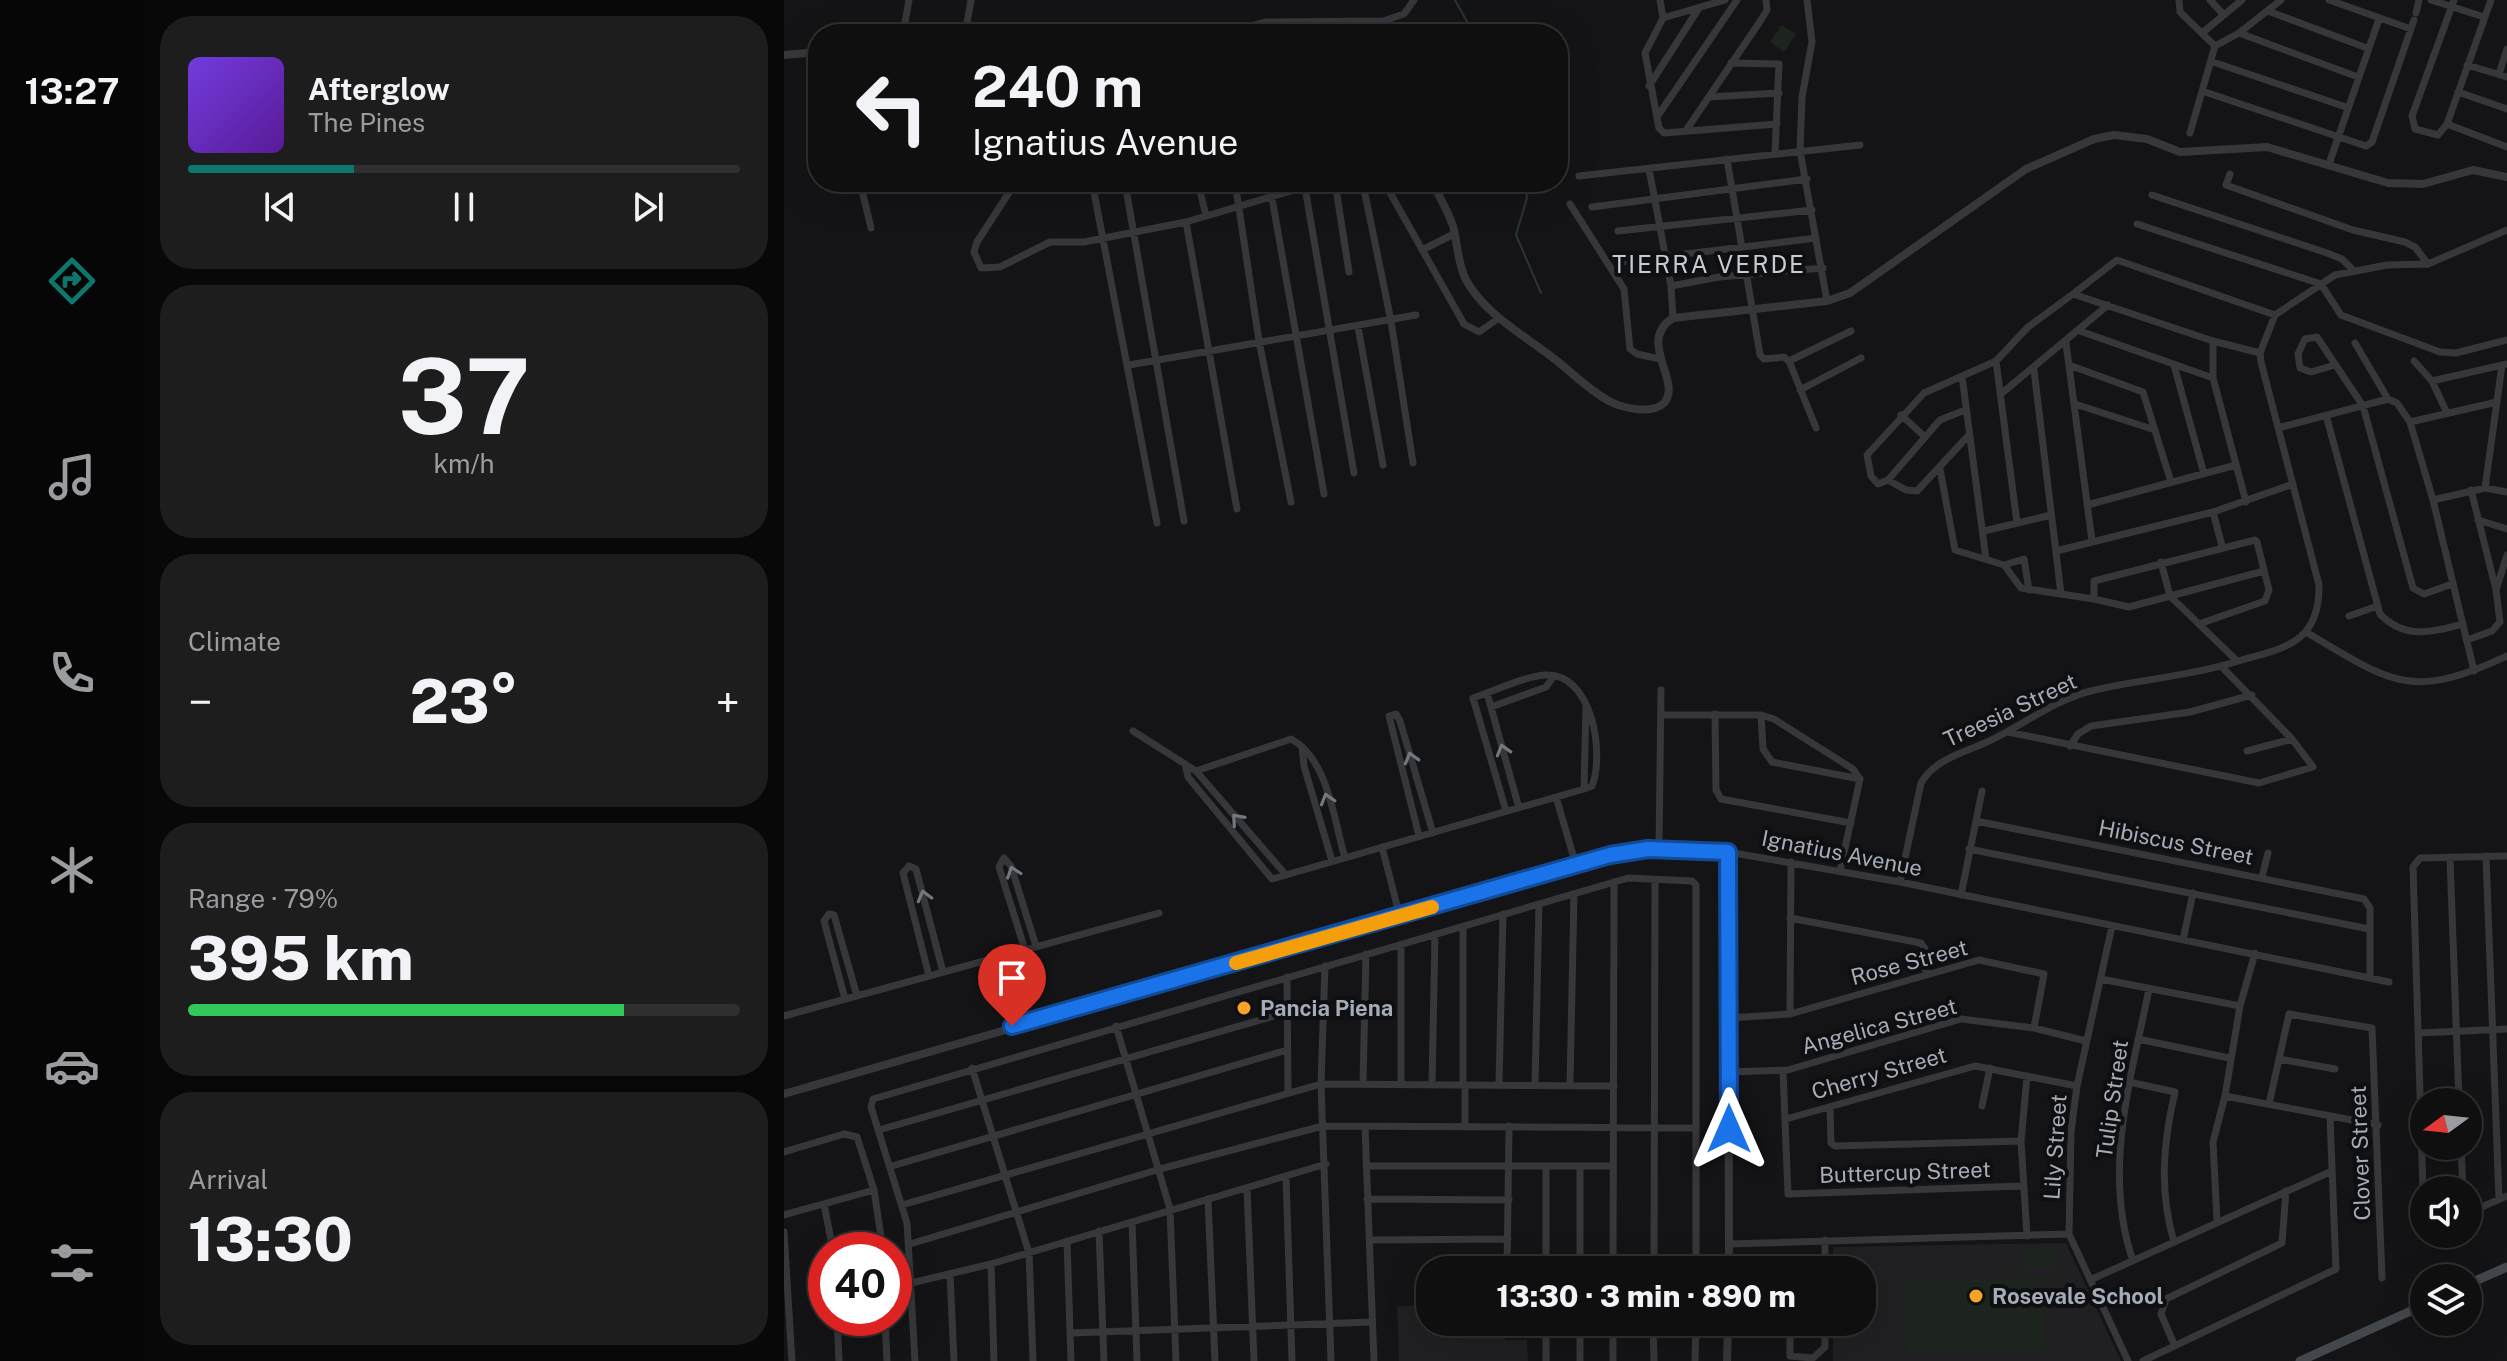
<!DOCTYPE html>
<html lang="en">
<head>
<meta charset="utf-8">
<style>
	body { margin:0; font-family:"Public Sans",sans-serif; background:#1d1d1e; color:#f1f3f6; height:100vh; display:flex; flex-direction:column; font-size:30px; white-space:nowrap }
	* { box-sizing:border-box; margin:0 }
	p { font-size:26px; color:#9b9c9f }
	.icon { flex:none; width:44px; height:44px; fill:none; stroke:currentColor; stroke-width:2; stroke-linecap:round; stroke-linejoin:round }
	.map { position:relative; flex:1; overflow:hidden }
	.drawer { display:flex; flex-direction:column; gap:16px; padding:16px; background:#080809; width:640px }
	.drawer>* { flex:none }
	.top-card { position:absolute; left:24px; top:24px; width:760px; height:168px; border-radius:32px; box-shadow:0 8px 32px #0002,0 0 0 2px #2f2f30; background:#0f0f10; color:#f1f3f6; overflow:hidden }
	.needle { width:52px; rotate:255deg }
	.controls { position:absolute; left:1626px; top:1088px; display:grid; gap:16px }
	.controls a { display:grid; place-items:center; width:72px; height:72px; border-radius:50%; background:#0f0f10; box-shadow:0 8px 32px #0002,0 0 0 2px #2f2f30; font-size:40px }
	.speed { position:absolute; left:24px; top:1232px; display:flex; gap:16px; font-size:40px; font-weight:700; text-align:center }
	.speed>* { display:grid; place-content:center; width:104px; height:104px; border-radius:50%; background:#0f0f10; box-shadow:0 8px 32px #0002,0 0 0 2px #2f2f30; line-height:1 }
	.speed .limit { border:12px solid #d22; background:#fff; color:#111 }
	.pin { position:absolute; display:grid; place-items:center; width:68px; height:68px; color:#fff; margin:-82px -34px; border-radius:50% 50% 50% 0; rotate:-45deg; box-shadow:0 0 8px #0007 }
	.pin .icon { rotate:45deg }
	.me { position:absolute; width:88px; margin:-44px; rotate:0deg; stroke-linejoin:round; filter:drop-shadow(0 0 6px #0008) }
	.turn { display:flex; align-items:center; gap:28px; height:168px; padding:0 32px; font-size:36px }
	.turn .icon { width:104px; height:104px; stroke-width:2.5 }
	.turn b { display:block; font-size:56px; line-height:68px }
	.big { font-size:60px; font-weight:800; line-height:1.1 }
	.drawer .tile { flex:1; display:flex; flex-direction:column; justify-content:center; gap:12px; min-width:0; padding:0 28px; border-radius:32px; background:#1d1d1e }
	.drawer .dial { align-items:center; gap:0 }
	.dial b { font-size:104px; line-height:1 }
	.song { display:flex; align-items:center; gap:24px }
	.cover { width:96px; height:96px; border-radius:12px; background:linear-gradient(135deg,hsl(260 70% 55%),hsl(270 70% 35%)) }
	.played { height:8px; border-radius:4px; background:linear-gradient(90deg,#0f766e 30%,#2f2f30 30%) }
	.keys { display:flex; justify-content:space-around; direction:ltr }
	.heat { display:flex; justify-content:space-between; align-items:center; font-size:44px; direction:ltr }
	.charge { height:12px; border-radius:6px; background:linear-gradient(90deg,#34c759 79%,#2f2f30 0) }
	.trip { position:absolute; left:632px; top:1256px; width:460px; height:80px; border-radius:32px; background:#0f0f10; box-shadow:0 8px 32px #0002,0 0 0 2px #2f2f30; font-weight:800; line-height:80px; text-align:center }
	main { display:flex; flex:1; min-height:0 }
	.tabs { display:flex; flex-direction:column; width:144px; justify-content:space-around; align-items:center; background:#060606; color:#9b9c9f }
	.tabs .icon { width:56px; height:56px }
	.tabs .active { color:#0f766e }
	.tabs b { font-size:36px; color:#f1f3f6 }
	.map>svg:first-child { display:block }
	.built { fill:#202023 }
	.green { fill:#1c241d }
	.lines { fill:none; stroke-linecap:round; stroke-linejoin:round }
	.stream { stroke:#2a343b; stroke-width:2 }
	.minor { stroke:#35373b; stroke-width:7 }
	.tertiary { stroke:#35373b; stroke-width:8 }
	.secondary { stroke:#43464b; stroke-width:9 }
	.oneway { stroke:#73777f }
	.route-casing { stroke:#114b97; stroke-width:20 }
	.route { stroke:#1a73e8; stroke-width:14 }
	.slow { stroke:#f59e0b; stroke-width:14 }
	.poi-dot { fill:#f8a42a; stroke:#0f0f11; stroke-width:3 }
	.labels { text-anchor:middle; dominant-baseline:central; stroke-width:8; stroke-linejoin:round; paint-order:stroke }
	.street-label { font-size:22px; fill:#a6acb7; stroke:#0f0f11 }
	.poi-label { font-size:22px; font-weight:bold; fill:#a6acb7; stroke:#0f0f11; text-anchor:start }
	.neighbourhood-label { font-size:24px; letter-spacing:2px; fill:#c7cbd3; stroke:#0f0f11 }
</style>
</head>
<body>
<main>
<nav class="tabs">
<b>13:27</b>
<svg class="icon active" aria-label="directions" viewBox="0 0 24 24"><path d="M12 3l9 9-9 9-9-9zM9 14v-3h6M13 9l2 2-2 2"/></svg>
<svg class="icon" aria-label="music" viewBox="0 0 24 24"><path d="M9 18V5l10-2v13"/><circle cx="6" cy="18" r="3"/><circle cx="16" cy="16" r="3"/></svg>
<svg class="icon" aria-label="phone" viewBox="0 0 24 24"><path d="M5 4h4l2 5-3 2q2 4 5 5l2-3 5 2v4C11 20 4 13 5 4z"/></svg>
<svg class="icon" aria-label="climate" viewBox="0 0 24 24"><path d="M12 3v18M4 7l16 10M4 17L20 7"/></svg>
<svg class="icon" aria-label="car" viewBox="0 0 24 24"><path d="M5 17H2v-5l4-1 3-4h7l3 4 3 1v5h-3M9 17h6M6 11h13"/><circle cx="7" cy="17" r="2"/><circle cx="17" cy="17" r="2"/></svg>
<svg class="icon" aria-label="filters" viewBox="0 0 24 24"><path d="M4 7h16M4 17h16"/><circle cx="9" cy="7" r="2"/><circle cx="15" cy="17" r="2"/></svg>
</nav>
<section class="drawer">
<div class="tile">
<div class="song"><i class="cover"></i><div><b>Afterglow</b><p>The Pines</p></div></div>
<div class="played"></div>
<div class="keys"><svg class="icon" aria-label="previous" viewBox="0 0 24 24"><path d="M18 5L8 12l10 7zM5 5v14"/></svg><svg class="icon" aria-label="pause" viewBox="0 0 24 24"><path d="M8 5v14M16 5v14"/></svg><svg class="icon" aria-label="next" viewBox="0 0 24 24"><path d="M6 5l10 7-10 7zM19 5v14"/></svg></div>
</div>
<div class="tile dial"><b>37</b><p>km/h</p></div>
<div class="tile"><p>Climate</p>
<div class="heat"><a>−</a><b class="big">23°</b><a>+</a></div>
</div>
<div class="tile"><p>Range · 79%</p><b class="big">395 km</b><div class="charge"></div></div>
<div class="tile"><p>Arrival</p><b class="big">13:30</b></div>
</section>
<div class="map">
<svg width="1723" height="1361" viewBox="0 0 1723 1361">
	<rect width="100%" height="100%" fill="#141416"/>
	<path class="built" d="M 1282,1243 L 1337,1361 L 1049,1361 L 1049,1322 L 1078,1322 L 1078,1270 L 1049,1270 L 1049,1247 Z
		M 613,1306 L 646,1306 L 646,1322 L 721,1322 L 721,1340 L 743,1340 L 744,1361 L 615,1361 Z"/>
	<path class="green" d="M 998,25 L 1012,34 L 1000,52 L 986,42 Z
		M 1274,1250 L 1274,1268 L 1240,1268 L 1240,1251 Z
		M 1259,1277 L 1261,1349 L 1123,1353 L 1120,1281 Z"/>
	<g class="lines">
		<path class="stream" d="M 671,0 L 686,27 L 685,34
			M 741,182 L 743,198 L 732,235 L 757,293"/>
		<path class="minor" d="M 876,0 L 879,18 L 941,0
			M 1023,0 L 1028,42 L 1018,97 L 1016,151 L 1043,301
			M 1395,0 L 1396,12 L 1431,46
			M 1426,0 L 1439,14
			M 1545,0 L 1627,29
			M 1647,0 L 1700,17
			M 1670,0 L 1628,116 L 1631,129 L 1654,135 L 1663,124 L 1707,0
			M 1484,11 L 1583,48
			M 1632,13 L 1635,0
			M 879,18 L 861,53 L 875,128 L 880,133 L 993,124
			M 1418,33 L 1458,0
			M 1455,33 L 1574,77
			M 119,34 L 125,0
			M 181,34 L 187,0
			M 438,34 L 482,22 L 599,21 L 620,14 L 630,0
			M 1431,46 L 1455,33 L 1497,0
			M 1429,62 L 1562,107
			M 947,63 L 995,64 L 991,153
			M 1683,65 L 1723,77
			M 1715,74 L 1723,49
			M 865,86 L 915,8
			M 1421,92 L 1582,146 L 1588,142 L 1630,20
			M 1674,92 L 1723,109
			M 925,97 L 995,93
			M 873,117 L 953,0
			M 1663,124 L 1723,147
			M 903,129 L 975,23 L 983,10 L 982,0
			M 1406,133 L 1431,46
			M 943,159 L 976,355 L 980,359 L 1000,357 L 1005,361 L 1032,428
			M 1545,164 L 1595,19
			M 865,169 L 887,286 L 889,318
			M 1446,174 L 1442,185 L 1569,230 L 1621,242 L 1631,247 L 1644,264
			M 795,176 L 1076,145
			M 76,182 L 87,228
			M 232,182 L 193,242 L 190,252 L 197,268 L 216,267 L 266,242 L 300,242 L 402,222 L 537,182
			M 414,182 L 422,216
			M 451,182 L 475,341 L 507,502
			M 520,182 L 570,473
			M 551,182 L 565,272
			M 573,182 L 581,194 L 607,321 L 629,463
			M 600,182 L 680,324 L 695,332 L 715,318
			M 342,189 L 400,521
			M 310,192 L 373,523
			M 1368,195 L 1543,253 L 1558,259 L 1568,269
			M 488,198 L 540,494
			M 786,204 L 840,289 L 846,349 L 853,354 L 876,359
			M 808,207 L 1023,179
			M 402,222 L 453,509
			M 1353,224 L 1537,284 L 1557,315 L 1656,352 L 1672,353 L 1723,340
			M 834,231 L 1028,210
			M 638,250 L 670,234
			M 836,262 L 1032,238
			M 887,286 L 935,277 L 1039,268
			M 574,327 L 599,465
			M 1296,331 L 1429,378
			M 1429,341 L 1429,378 L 1462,502
			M 1282,343 L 1308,541
			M 1571,343 L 1604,399
			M 1476,353 L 1429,341 L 1289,294 L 1333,260 L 1491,315
			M 1005,361 L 1067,331
			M 1212,361 L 1233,523
			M 1630,361 L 1648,381 L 1663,413
			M 345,365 L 632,315
			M 1285,365 L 1359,392 L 1387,482
			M 1390,365 L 1420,474
			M 1551,365 L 1527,372 L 1516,368 L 1514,354 L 1521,339 L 1533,337 L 1579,406 L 1629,588 L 1640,594 L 1668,584
			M 1250,370 L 1277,594
			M 1178,376 L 1202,559
			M 1648,381 L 1723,364
			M 1016,390 L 1077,358
			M 1218,393 L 1324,305
			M 1291,404 L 1371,430
			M 1117,415 L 1140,436
			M 1542,415 L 1596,614 C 1621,640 1647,632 1679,624
			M 1626,422 L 1713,402
			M 1494,428 L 1604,399 L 1613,403 L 1626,422 L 1649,500 L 1690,671
			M 1184,436 L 1133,491 L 1122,490 L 1104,480 L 1094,484 L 1087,476 L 1083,455 L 1140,393 L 1212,361 L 1244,327 L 1289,294
			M 1156,469 L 1171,550 L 1220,565 L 1237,588 L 1310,599
			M 1104,480 L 1156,420 L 1181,410
			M 1701,488 L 1718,365
			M 1649,500 L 1701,488 L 1723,492
			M 1303,505 L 1452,465
			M 1429,512 L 1438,546
			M 1694,520 L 1723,529
			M 1200,531 L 1267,515
			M 1272,551 L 1429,512 L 1509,484
			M 1377,562 L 1386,596 L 1453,661
			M 1220,565 L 1240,559 L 1245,590
			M 1712,590 L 1723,555
			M 1565,616 L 1591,607
			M 1415,624 L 1481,601 L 1485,590 L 1473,542 L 1471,540 L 1310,581 L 1310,599 L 1345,607 L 1480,571
			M 1522,632 C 1608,683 1627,701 1723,656
			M 1683,640 L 1708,631 L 1716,622 L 1712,590 L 1687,490
			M 703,693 L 735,808
			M 707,707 L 762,687 L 770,676
			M 931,714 L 932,790 L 937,799 L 1067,823
			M 878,715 L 977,715 L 990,719 L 1069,769 L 1076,779
			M 977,715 L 979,749 L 988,762 L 1076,779
			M 349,731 L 412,771 L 502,875
			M 1224,732 L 1475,783 L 1529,767 L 1508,739 L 1438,667
			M 1286,746 L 1294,734 L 1307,726 L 1406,712 L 1468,695
			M 518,747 L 520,766 L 548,861
			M 1463,751 L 1508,739
			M 402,768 L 404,777 L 488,879 L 800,789 L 808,786 C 821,753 808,672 761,675 C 738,677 711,691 689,698 L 722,811
			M 412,771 L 507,739 C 544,758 550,821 561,858
			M 800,789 L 802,707
			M 772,797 L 792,865
			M 1192,821 L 1580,899 L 1586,908 L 1586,978
			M 635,836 L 605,716 L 612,714 L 616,721 L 649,833
			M 598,847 L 616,917
			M 875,849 L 877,690
			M 1185,849 L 1585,929
			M 944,852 L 1116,882 L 1605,982
			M 1702,856 L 1715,1199
			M 1666,858 L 1675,1102
			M 1056,871 L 1076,779
			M 1478,877 L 1484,853
			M 1116,882 L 1137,783 C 1151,759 1179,753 1203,742 C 1238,726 1270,700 1307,691 C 1355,679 1403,677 1451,662 C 1497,648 1536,646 1535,585 L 1477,362 L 1476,353 L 1491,315 L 1551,275 L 1603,265 L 1644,264 L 1723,230
			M 1177,895 L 1198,791
			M 1006,918 L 1137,943 L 1141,949 L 1142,973
			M 1328,926 L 1293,1086 L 1287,1132 L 1285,1234 L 1344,1361
			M 1399,940 L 1409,893
			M 617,944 L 617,1084
			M 241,950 L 215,867 L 220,858 L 227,866 L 252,946
			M 213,957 L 219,986
			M 541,966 L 537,1084 L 547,1361
			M 145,976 L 119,873 L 125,866 L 132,869 L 159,972
			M 503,977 L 504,1091
			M 1317,979 L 1456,1006
			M 61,999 L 40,921 L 45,914 L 50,915 L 73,996
			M 222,999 L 228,1026
			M 1006,1014 L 1007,862
			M 0,1016 L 375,913
			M 945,1018 L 1006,1014 L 1195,960 L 1260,974 L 1250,1028
			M 332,1026 L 386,1209 L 392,1361
			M 1635,1033 L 1723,1029
			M 1354,1039 L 1445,1058
			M 1495,1059 L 1551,1069
			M 188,1068 L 245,1253 L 249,1361
			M 999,1071 L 1004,1194 L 1239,1186
			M 945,1072 L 1004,1070 L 1177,1019 L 1250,1028 L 1302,1041
			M 1345,1082 L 1391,1092 C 1379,1143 1375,1191 1390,1242
			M 579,1083 L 582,954
			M 648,1084 L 651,934
			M 715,1085 L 719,914
			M 751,1085 L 755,904
			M 786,1085 L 790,894
			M 679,1086 L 679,928
			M 1441,1096 L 1594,1125
			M 1485,1104 L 1505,1014 L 1588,1028 L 1598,1278
			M 1198,1106 L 1206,1068
			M 1046,1107 L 1047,1143 L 1051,1146 L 1237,1141
			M 1002,1119 L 1191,1066 L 1293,1086
			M 681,1126 L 681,1086
			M 581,1127 L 590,1361
			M 95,1130 L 504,1012
			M 1677,1146 L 1679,1190
			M 0,1152 L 60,1134 L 73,1137 L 90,1190 L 99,1250
			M 108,1166 L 503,1050
			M 582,1166 L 829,1166
			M 762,1168 L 762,1270
			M 502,1176 L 508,1361
			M 463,1188 L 470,1361
			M 424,1199 L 431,1361
			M 583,1199 L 725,1200
			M 40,1204 L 49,1250
			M 118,1205 L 537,1084 L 830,1086
			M 1684,1213 L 1723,1196
			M 0,1215 L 90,1190
			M 1433,1221 L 1429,1142 L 1441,1096 L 1456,1006 L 1471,953
			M 348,1222 L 353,1361
			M 1640,1223 L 1629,867 L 1636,858 L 1723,856
			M 315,1231 L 320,1361
			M 0,1232 L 8,1361
			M 1243,1236 L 1237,1141 L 1243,1076
			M 588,1240 L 724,1239
			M 283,1241 L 287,1361
			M 126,1244 L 376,1169 L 539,1126 L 912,1128
			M 945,1244 L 1285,1234
			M 1349,1261 C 1318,1172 1347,1078 1365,989
			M 207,1264 L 210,1361
			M 723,1270 L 725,1126
			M 796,1270 L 796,1168
			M 829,1270 L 830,882
			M 870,1270 L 871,881
			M 1041,1270 L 1041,1240
			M 166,1274 L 170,1361
			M 1306,1280 L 1548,1171
			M 127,1283 L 207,1264 L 542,1164
			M 53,1318 L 55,1361
			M 101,1318 L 103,1361
			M 756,1322 L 932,1325
			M 869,1322 L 870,1361
			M 1006,1322 L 1006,1356 L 1029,1358 L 1041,1347 L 1041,1322
			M 287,1333 L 588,1322
			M 1390,1344 L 1377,1314 L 1382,1299 L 1498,1243 L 1502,1191
			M 131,1361 L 123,1223 L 87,1107 L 89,1099 L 844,878 L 908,881 L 912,885 L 912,1270
			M 762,1361 L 762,1322
			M 796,1361 L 796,1322
			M 829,1361 L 829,1322
			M 911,1361 L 912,1323
			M 1359,1361 L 1552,1269 L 1546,1117"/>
		<path class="tertiary" d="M 0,55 L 34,52
			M 648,182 C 655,196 664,211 669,226 C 674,244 673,262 682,280 C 701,314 738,334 768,357 C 788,372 805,391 827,402 C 839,408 868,415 880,403 C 899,382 852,341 889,318 L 1043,301 L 1066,293 L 1242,169 L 1310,139 L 1330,135 L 1363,139 L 1396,152 L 1483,147 L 1604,183 L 1639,184 L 1689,170 L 1723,177
			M 0,1094 L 826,855 L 864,849 L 944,852 L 945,1270
			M 943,1361 L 944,1322"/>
		<path class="secondary" d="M 1684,1284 L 1723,1267
			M 1516,1361 L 1640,1305"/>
	</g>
	<defs><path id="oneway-chevron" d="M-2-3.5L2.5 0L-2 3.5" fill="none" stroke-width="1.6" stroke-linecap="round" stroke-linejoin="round" transform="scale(2)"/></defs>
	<g class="oneway">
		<use href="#oneway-chevron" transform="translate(719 750) rotate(-106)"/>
		<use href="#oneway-chevron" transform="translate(627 758) rotate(-106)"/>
		<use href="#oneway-chevron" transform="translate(543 799) rotate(-107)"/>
		<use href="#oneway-chevron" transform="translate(453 819) rotate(-131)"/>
		<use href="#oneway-chevron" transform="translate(229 872) rotate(-109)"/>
		<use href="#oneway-chevron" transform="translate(140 896) rotate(-105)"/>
	</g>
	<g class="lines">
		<defs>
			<path id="route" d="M 228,1026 L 826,855 L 864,849 L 944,852 L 945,1129"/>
		</defs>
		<use href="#route" class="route-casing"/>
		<use href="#route" class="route"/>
		<path class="slow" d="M 452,963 L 648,907"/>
	</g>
	<g class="poi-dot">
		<circle cx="460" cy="1008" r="8"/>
		<circle cx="1192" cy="1296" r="8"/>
	</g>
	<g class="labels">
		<g class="street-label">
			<text transform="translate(1226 710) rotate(-25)">Treesia Street</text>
			<text transform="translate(1392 842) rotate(11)">Hibiscus Street</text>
			<text transform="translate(1058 853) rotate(11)">Ignatius Avenue</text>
			<text transform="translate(1125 962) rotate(-15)">Rose Street</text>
			<text transform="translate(1095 1026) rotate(-15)">Angelica Street</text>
			<text transform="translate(1095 1073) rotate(-16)">Cherry Street</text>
			<text transform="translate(1328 1099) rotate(-82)">Tulip Street</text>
			<text transform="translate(1271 1147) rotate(-86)">Lily Street</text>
			<text transform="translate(1576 1153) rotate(-92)">Clover Street</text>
			<text transform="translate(1121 1172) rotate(-2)">Buttercup Street</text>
		</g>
		<g class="poi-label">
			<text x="476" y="1008">Pancia Piena</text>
			<text x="1208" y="1296">Rosevale School</text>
		</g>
		<g class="neighbourhood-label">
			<text x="925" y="264">TIERRA VERDE</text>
		</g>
	</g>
</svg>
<div class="controls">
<a><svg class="needle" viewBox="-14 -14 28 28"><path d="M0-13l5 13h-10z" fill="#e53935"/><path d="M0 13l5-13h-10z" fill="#9b9c9f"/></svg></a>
<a><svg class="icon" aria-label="sound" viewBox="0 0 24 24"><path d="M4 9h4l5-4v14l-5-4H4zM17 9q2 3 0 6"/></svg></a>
<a><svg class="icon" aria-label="layers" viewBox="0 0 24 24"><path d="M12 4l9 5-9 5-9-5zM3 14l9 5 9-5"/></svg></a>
</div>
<div class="speed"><div class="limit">40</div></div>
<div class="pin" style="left:228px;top:1026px;background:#d93025"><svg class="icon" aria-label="arrive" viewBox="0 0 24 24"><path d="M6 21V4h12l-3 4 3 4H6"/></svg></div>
<svg class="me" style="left:945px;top:1129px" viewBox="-20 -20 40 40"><path d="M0-17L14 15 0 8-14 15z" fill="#1a73e8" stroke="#fff" stroke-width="4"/></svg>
<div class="trip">13:30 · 3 min · 890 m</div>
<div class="top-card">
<div class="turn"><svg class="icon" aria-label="left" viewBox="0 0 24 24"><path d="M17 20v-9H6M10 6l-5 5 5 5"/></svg><div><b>240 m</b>Ignatius Avenue</div></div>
</div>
</div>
</main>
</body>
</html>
